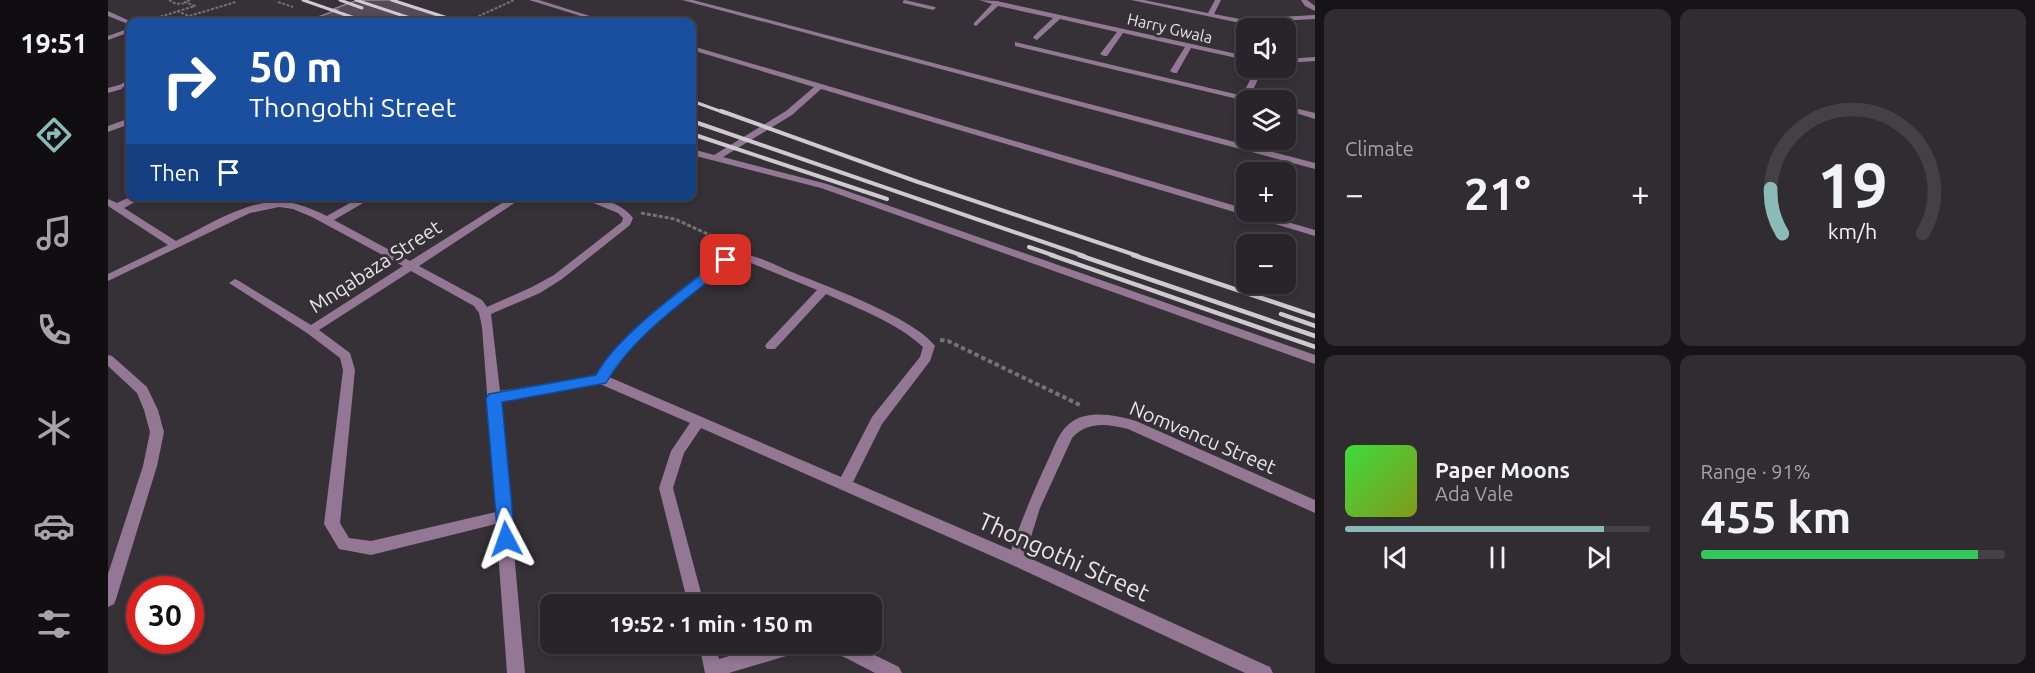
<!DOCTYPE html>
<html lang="en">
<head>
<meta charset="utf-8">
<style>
	body { margin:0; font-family:Ubuntu,sans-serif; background:#302c31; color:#f1f3f6; height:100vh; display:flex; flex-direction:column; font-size:22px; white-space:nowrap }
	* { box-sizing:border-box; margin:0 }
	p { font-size:20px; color:#a5a4a8 }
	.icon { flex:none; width:33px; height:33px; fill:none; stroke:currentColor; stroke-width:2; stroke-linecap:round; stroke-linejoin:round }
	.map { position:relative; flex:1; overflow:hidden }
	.sheet { display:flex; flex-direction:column; gap:9px; padding:9px; background:#161417; width:720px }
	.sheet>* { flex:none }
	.top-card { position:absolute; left:18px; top:18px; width:570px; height:183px; border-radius:12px; box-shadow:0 3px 9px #0003,0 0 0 2px #444146; background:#1a4fa0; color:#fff; overflow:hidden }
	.tools { position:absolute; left:1128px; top:18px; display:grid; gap:12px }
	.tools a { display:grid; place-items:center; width:60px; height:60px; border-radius:12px; background:#282429; box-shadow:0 3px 9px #0003,0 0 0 2px #444146; font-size:30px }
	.speed { position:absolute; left:18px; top:576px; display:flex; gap:12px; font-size:30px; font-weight:700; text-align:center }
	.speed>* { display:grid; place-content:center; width:78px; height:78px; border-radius:50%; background:#282429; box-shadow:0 3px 9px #0003,0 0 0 2px #444146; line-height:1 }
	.speed .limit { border:9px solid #d22; background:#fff; color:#111 }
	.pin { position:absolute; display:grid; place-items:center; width:51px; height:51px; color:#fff; margin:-26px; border-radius:12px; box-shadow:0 3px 9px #0006 }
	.me { position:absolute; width:66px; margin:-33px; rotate:356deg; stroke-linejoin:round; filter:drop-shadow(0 0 4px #0008) }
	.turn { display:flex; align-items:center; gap:21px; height:126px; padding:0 24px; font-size:27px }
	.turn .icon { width:78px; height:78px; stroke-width:2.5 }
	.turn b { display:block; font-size:42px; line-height:51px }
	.then { display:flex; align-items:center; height:57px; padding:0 24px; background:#0003; gap:12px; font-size:22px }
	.big { font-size:45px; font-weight:700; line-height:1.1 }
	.sheet .widget { flex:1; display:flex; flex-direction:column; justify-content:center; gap:9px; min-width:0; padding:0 21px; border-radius:12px; background:#302c31 }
	.sheet .dial { align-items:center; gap:0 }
	.dial svg { height:156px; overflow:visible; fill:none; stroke:#444146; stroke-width:7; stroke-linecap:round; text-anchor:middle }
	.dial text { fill:#f1f3f6; stroke:none }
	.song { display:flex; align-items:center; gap:18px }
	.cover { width:72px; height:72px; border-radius:9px; background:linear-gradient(135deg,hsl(120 70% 55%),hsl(70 70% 35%)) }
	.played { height:6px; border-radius:3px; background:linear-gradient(90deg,#8bbbb9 85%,#444146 85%) }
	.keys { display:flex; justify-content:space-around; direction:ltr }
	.heat { display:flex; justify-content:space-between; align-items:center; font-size:33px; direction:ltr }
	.charge { height:9px; border-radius:4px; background:linear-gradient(90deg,#34c759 91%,#444146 0) }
	.sheet .tiles { flex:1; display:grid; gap:9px; grid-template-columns:repeat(2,1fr) }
	.trip { position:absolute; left:432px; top:594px; width:342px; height:60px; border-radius:12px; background:#282429; box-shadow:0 3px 9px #0003,0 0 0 2px #444146; font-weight:700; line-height:60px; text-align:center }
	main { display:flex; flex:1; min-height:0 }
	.tabs { display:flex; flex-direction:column; width:108px; justify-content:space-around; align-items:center; background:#100e10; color:#a5a4a8 }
	.tabs .icon { width:42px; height:42px }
	.tabs .current { color:#8bbbb9 }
	.tabs b { font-size:27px; color:#f1f3f6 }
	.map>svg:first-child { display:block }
	.building { fill:#534c54; stroke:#8c848c; stroke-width:1.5 }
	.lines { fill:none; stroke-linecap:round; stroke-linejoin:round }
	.path-far2 { stroke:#767177; stroke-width:2; stroke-dasharray:3 1.5; stroke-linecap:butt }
	.path-far1 { stroke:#767177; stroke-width:3; stroke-dasharray:4 2; stroke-linecap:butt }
	.path { stroke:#767177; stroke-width:4; stroke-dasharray:4.5 3; stroke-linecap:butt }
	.lane { fill:#937795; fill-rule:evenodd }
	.street { fill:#937795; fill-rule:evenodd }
	.rail-far2 { stroke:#cfcacf; stroke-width:3 }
	.rail-far1 { stroke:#cfcacf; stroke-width:4 }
	.rail { stroke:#cfcacf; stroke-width:4.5 }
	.route { fill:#1a73e8; stroke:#114b97; stroke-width:1.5 }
	.labels { text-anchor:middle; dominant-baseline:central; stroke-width:6; stroke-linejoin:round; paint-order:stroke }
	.far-street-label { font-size:16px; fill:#e8e4e8; stroke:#363037 }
	.street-label { font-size:20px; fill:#e8e4e8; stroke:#363037 }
	.near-street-label { font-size:24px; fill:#e8e4e8; stroke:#363037 }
</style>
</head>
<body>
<main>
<nav class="tabs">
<b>19:51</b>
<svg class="icon current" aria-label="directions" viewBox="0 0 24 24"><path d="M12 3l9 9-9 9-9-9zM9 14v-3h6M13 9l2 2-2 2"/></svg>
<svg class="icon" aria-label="music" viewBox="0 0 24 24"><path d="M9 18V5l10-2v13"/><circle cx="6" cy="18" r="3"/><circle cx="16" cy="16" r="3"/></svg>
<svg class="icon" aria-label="phone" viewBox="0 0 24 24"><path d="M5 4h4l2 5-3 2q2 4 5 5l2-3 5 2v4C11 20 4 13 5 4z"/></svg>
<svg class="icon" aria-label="climate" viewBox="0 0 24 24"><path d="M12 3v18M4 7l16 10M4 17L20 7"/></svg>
<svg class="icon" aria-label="car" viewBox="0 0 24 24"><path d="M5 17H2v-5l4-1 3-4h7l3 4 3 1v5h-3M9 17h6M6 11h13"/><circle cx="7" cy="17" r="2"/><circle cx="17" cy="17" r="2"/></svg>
<svg class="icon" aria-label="filters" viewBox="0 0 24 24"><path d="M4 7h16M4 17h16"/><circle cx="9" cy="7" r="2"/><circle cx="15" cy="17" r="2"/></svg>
</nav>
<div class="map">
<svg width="1207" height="673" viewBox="0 0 1207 673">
	<rect width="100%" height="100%" fill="#363037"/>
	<path class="building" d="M 250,0 L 281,0 L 339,19 L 338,22 L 202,22 L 202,20 L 229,10 L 225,9 Z"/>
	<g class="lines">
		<path class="path-far2" d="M 61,0 L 68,4 L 78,3
			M 170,2 L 185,7
			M 69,11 L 81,16 L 128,2
			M 35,22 L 87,6 L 77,2 L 83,0
			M 358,22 L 406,0"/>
		<path class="path-far1" d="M 533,213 L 567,219 L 623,245"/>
		<path class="path" d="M 832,340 L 840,341 L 974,406"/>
		<path class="lane" d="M 22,79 L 22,84 L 11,89 L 8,87 Z"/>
		<path class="street" d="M 421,0 L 431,0 L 501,22 L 492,22 Z
			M 574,0 L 585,0 L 1207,163 L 1207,169 Z
			M 797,0 L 827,7 L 828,8 L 825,10 L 795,3 L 795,1 Z
			M 871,0 L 889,1 L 1138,56 L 1138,60 L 1083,48 L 1069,73 L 1066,73 L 1062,71 L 1077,47 L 1015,33 L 999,56 L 996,56 L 992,54 L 1009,32 L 952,19 L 929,40 L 925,38 L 926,36 L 945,18 L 890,6 L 868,26 L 866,25 L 866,23 L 884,4 Z
			M 1023,0 L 1036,0 L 1100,13 L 1107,0 L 1113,0 L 1106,14 L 1132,19 L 1207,15 L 1207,19 L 1132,23 Z
			M 1193,0 L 1199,0 L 1207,6 L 1207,11 L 1197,6 Z
			M 0,11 L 24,22 L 25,22 L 20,24 L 0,16 Z
			M 22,28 L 22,32 L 0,40 L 0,36 Z
			M 907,42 L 1144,98 L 1148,100 L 1138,101 L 907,46 Z
			M 584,46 L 1138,209 L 1138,212 L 1145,212 L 1207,230 L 1207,236 L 713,89 L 684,115 L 615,157 L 719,184 L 1207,355 L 1207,364 L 713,188 L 584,155 L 584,149 L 606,155 L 678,111 L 706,87 L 584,50 Z
			M 1207,57 L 1207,61 L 1178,63 L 1178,59 Z
			M 1148,68 L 1155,68 L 1145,90 L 1139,90 L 1138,88 Z
			M 11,85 L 14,85 L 14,89 L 0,93 L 0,88 Z
			M 1178,106 L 1207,113 L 1207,119 L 1178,110 Z
			M 22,118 L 22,124 L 0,132 L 0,126 Z
			M 24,196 L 38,196 L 16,208 L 68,241 C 99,226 143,197 179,202 C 193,204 206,210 219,216 L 254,196 L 267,196 L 226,220 L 302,261 L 405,196 L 417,196 L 311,266 L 374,300 L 379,307 L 424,287 L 446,275 L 514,222 L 515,218 L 510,213 L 468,196 C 488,196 513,202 525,218 L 522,225 L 454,279 L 432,293 L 383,314 L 392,391 L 489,375 C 519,328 565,296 608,262 C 616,257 625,253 634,254 C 650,256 667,265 681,271 C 716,285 807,318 827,346 L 822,361 L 774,424 L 745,482 L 903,550 C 914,519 926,490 940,460 C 946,448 950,433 961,424 C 979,409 1007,415 1028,421 L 1207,500 L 1207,513 L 1020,429 C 999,424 980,421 964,438 L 932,508 L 917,556 L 1162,667 L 1165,673 L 1137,673 L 902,564 L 593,428 L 576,453 L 565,488 L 596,604 L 580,604 L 551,488 L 563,451 L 582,423 L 492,384 L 392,401 L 402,512 L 404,516 L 403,519 L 417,673 L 399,673 L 388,524 L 263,555 L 231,549 L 216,524 L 235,370 L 232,358 L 199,333 L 121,283 L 127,279 L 131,281 L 203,325 L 295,266 L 204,217 L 185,209 L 171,207 L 142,213 L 0,281 L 0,274 L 60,245 L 0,206 L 0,199 L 9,203 ZM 627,261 L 638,261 L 709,290 L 659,343 L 657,346 L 659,349 L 667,349 L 718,294 C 751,309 788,322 815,347 L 812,357 L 764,417 L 733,477 L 501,377 C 529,331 575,300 616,266 ZM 303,271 L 366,306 L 371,313 L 374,327 L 388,512 L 263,541 L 241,538 L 232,523 L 247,370 L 242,353 L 211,330 Z
			M 0,355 L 4,356 L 39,387 L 50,410 L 56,432 L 49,466 L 8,599 L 6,604 L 0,607 L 0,574 L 35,466 L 42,432 L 36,410 L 29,393 L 0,366 Z
			M 591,644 L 607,644 L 611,659 L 661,644 L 744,644 L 791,667 L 794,673 L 767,673 L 736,657 L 720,652 L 707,651 L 678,656 L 621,673 L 597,673 Z"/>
		<path class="rail-far2" d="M 195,0 L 258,22
			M 232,0 L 254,8
			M 248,0 L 314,22
			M 284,0 L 352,22
			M 584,101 L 617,113"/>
		<path class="rail-far1" d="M 613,111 L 810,182 L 1030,256
			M 584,121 L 976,256
			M 584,134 L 779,199
			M 921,247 L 947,256"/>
		<path class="rail" d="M 943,255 L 1207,347
			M 971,255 L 1207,336
			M 1025,255 L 1207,316
			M 1173,314 L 1207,326"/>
	</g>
	<path class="route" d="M 618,257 L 624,260 L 623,263 C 581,298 525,335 498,383 L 394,402 L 407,539 L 405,544 L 398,546 L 392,544 L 390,539 L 378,398 L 381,394 L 488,375 C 510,334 577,288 614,258 Z"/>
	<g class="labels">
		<g class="far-street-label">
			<text transform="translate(1062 28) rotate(13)">Harry Gwala</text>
		</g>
		<g class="street-label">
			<text transform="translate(267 266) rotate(-33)">Mnqabaza Street</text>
			<text transform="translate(1095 437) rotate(23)">Nomvencu Street</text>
		</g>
		<g class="near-street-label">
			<text transform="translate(956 557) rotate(24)">Thongothi Street</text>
		</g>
	</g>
</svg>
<div class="tools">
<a><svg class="icon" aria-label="sound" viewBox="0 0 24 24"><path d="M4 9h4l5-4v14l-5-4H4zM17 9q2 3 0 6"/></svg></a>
<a><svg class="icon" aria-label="layers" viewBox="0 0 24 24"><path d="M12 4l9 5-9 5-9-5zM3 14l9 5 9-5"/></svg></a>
<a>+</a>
<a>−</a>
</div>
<div class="speed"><div class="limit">30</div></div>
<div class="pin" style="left:618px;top:260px;background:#d93025"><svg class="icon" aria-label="arrive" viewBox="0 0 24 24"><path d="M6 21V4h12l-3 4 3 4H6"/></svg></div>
<svg class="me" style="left:398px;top:539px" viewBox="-20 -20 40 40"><path d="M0-17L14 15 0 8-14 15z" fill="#1a73e8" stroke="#fff" stroke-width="4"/></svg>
<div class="trip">19:52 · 1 min · 150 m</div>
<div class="top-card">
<div class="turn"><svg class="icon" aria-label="right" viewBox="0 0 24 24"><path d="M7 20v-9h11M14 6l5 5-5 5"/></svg><div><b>50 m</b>Thongothi Street</div></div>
<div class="then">Then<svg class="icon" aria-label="arrive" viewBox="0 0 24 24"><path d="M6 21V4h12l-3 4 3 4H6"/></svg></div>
</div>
</div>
<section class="sheet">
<div class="tiles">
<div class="widget"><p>Climate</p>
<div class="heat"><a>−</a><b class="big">21°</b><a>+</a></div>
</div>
<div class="widget dial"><svg viewBox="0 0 100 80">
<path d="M14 69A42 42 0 1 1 86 69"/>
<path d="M14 69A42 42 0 0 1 8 46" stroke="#8bbbb9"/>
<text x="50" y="56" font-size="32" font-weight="700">19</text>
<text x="50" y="72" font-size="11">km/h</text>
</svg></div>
<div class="widget">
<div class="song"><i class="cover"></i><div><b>Paper Moons</b><p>Ada Vale</p></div></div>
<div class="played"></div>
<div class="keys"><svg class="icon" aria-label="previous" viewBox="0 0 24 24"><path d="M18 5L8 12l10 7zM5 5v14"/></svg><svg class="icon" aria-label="pause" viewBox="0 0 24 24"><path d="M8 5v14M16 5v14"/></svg><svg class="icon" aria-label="next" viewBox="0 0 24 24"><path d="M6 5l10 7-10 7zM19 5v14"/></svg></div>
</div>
<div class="widget"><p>Range · 91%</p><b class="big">455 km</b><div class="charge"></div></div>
</div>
</section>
</main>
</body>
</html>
